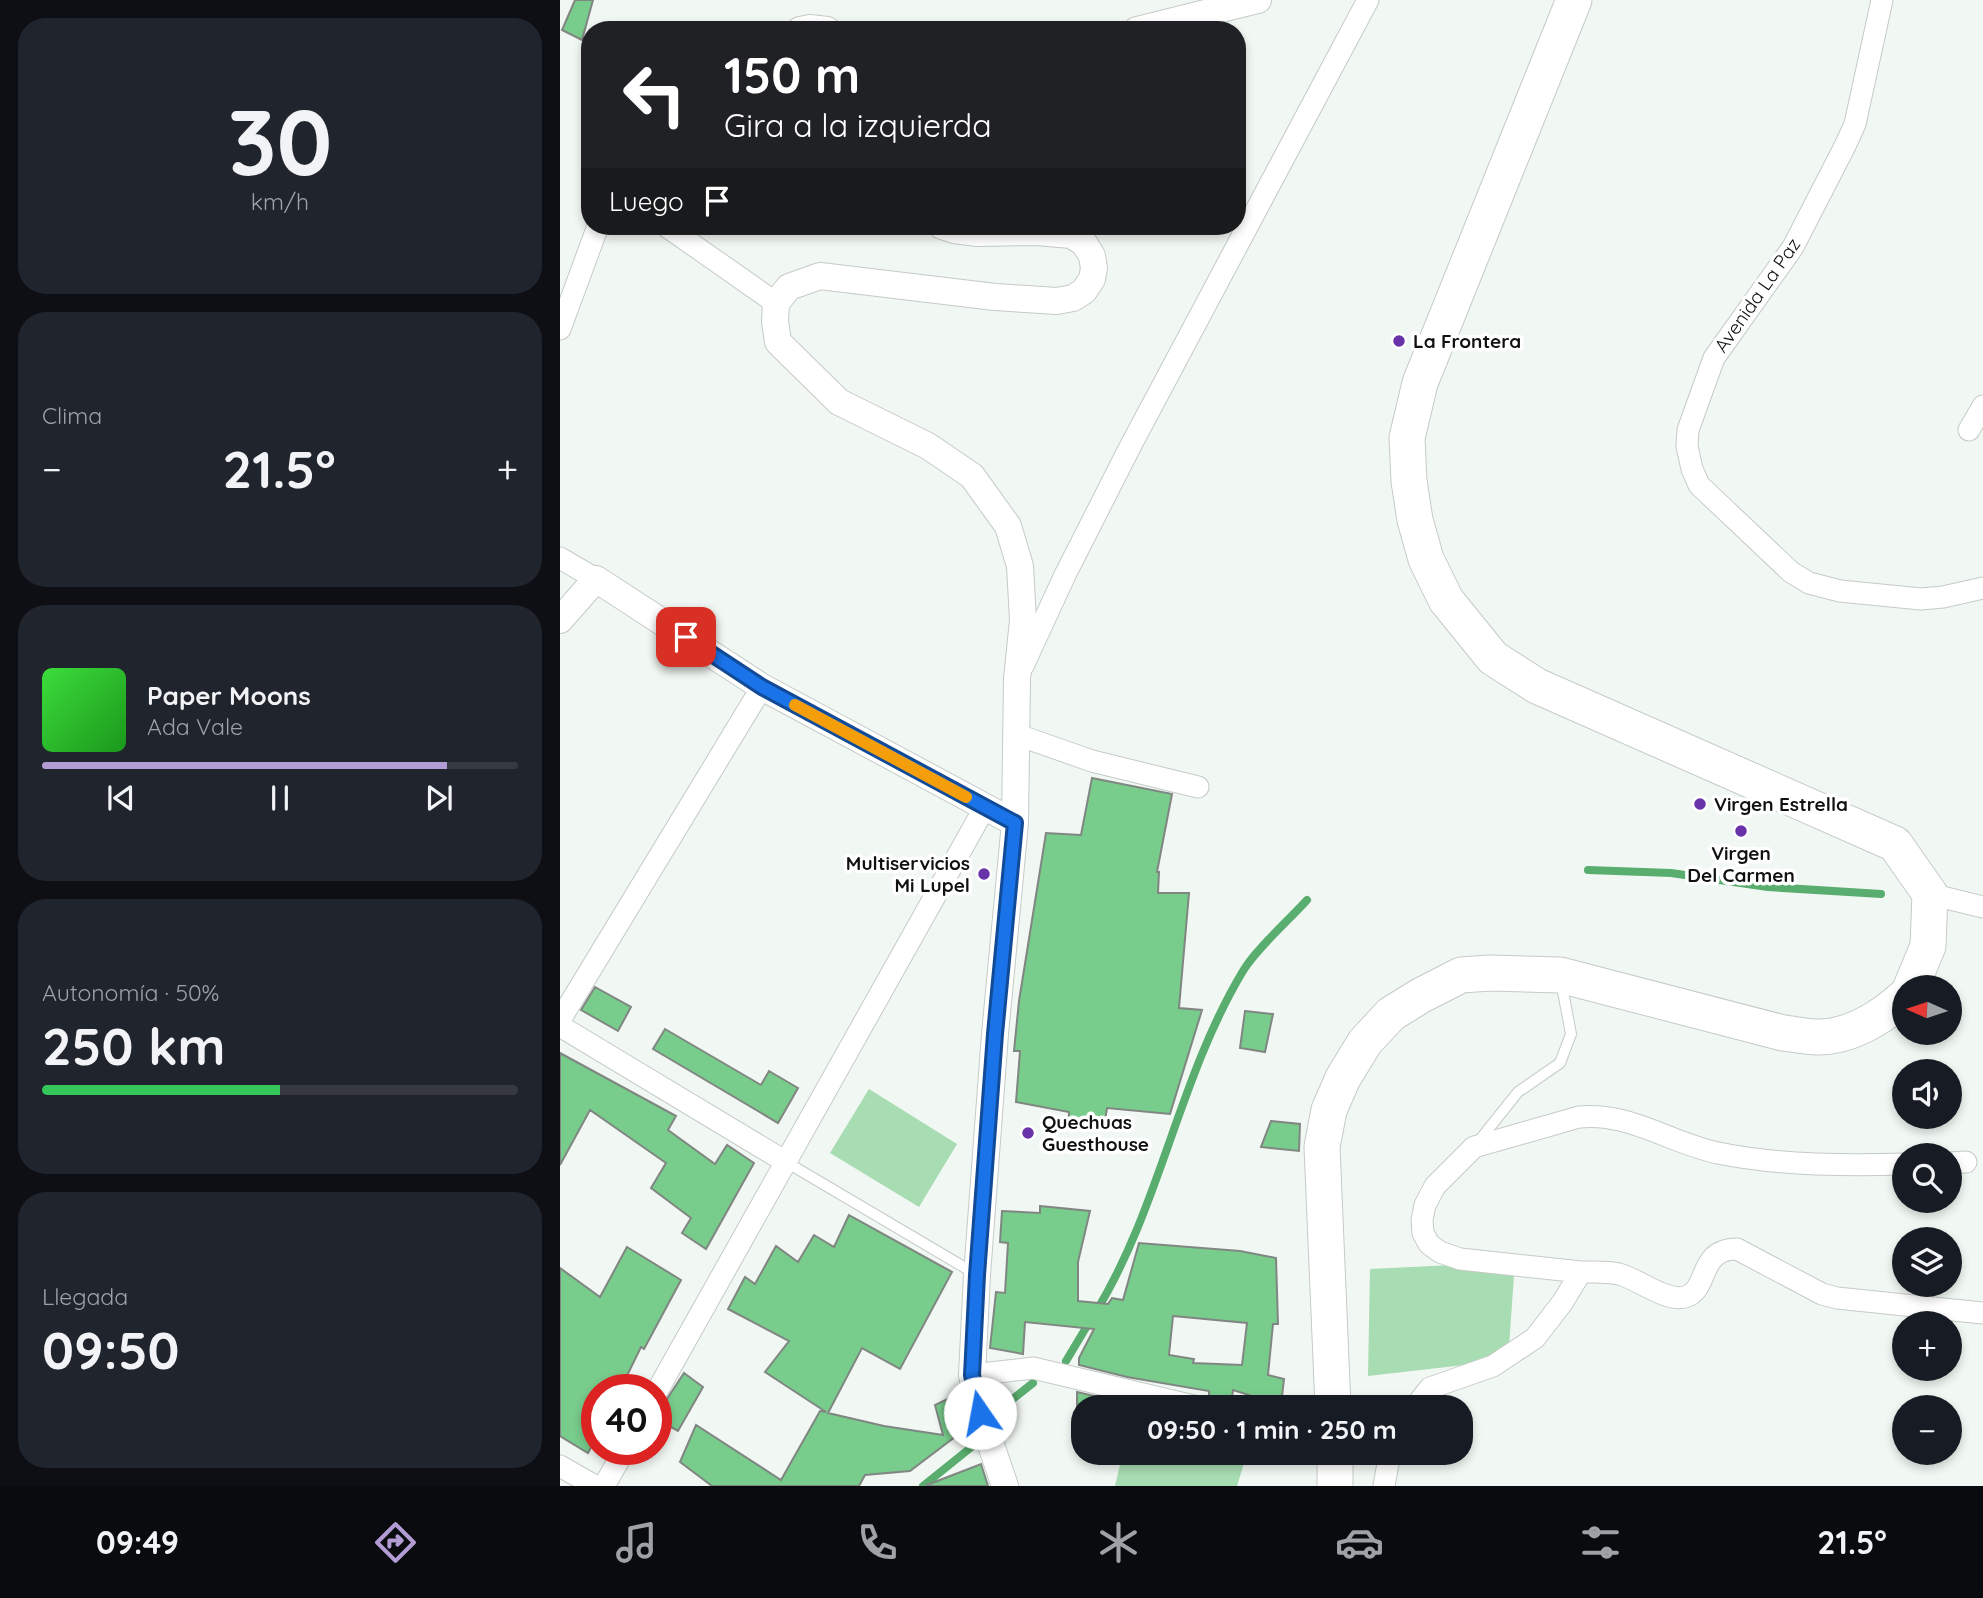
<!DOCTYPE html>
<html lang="es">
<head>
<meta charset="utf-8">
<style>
	body { margin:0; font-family:Quicksand,sans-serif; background:#20242c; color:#f1f3f6; height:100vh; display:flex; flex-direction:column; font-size:26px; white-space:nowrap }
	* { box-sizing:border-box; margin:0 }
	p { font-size:23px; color:#9ea1a6 }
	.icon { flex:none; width:38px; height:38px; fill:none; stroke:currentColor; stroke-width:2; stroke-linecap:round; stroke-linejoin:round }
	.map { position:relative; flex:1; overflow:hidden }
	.panel { display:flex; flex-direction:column; gap:18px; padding:18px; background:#0d0f14; width:560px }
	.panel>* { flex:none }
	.banner { position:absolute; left:21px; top:21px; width:665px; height:214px; border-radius:28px; box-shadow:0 4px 10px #0003; background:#202124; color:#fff; overflow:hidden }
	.needle { width:46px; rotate:273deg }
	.controls { position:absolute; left:1332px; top:975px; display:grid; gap:14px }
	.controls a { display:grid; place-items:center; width:70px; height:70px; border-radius:50%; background:#171b24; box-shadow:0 4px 10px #0003; font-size:35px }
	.speed { position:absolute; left:21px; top:1374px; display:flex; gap:14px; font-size:35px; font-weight:700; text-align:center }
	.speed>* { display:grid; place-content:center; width:91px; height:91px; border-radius:50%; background:#171b24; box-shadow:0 4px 10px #0003; line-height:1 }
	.speed .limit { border:10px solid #d22; background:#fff; color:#111 }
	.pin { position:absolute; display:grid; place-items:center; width:60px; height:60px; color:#fff; margin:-30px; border-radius:14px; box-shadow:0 4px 10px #0006 }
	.me { position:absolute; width:77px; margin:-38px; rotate:348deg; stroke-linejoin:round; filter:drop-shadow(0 0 5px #0008) }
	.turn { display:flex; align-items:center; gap:24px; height:147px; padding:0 28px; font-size:32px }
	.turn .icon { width:91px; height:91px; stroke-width:2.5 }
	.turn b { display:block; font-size:49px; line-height:60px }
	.then { display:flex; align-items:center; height:66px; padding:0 28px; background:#0003; gap:14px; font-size:26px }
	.big { font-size:52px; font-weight:800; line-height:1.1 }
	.panel .card { flex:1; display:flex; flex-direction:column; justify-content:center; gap:10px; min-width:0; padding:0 24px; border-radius:28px; background:#20242c }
	.panel .dial { align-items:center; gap:0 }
	.dial b { font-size:91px; line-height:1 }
	.song { display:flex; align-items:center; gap:21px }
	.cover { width:84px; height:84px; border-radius:10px; background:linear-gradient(135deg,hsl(120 70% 55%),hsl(120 70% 35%)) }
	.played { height:7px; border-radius:4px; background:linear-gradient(90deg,#b39cd3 85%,#363941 85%) }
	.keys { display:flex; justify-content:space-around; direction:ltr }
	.heat { display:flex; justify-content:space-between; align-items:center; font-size:38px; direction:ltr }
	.charge { height:10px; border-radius:5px; background:linear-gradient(90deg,#34c759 50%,#363941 0) }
	.trip { position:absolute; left:511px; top:1395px; width:402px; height:70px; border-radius:28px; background:#171b24; box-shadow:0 4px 10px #0003; font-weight:800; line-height:70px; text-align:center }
	.tabs { display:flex; height:112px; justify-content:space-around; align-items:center; background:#090b0e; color:#9ea1a6 }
	.tabs .icon { width:49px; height:49px }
	.tabs .selected { color:#b39cd3 }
	.tabs b { font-size:32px; color:#f1f3f6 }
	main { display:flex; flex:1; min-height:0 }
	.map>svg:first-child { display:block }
	.green { fill:#a8dcb2 }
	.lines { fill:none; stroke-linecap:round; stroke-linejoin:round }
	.stream { stroke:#59ad6e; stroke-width:8 }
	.building { fill:#78cc8c; stroke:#808681; stroke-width:2; fill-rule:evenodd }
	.service-casing { stroke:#c5cbc6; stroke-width:12 }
	.minor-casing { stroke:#c5cbc6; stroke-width:23 }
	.tertiary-casing { stroke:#c5cbc6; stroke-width:28 }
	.trunk-casing { stroke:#c5cbc6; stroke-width:37 }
	.service { stroke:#fff; stroke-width:10 }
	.minor { stroke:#fff; stroke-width:21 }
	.tertiary { stroke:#fff; stroke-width:26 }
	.trunk { stroke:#fff; stroke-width:35 }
	.route-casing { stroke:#114b97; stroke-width:18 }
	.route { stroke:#1a73e8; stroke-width:12 }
	.slow { stroke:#f59e0b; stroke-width:12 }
	.poi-dot { fill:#6832a9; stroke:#fff; stroke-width:2.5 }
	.labels { text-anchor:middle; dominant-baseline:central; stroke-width:7; stroke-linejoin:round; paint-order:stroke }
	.street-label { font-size:19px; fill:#101211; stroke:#fff }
	.poi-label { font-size:19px; font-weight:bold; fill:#101211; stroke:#fff; text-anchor:start }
</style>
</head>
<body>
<main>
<section class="panel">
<div class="card dial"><b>30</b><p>km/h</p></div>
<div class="card"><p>Clima</p>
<div class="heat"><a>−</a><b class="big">21.5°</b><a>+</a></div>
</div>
<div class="card">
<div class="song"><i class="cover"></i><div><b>Paper Moons</b><p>Ada Vale</p></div></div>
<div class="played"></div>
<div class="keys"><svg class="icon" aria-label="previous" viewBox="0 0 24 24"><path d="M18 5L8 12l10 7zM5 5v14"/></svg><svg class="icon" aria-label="pause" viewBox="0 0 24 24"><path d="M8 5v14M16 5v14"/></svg><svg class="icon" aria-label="next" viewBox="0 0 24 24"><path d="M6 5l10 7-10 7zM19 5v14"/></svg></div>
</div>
<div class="card"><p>Autonomía · 50%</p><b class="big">250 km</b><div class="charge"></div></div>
<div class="card"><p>Llegada</p><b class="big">09:50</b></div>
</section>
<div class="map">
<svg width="1423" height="1486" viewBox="0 0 1423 1486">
	<rect width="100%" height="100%" fill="#f1f7f2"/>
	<path class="green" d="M 309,1089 L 397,1144 L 359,1207 L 270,1153 Z
		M 955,1262 L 948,1360 L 808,1376 L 810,1269 Z
		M 563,1452 L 687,1452 L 687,1453 L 677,1486 L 555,1486 Z"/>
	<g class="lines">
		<path class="stream" d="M 1028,870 L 1111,873 L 1208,887 L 1321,894
			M 537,1310 C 601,1204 619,1077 683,971 C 695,950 729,920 747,900
			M 506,1361 L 530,1321
			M 454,1398 L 473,1383
			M 363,1486 L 414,1445"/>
	</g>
	<path class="building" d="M 15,0 L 33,0 L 22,40 L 2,30 Z
		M 532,778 L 612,794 L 597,872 L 599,872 L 598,893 L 629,893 L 619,1008 L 642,1010 L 610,1114 L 547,1108 L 544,1127 L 508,1127 L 509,1112 L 456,1102 L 460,1051 L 454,1051 L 459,1001 L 486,833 L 521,835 Z
		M 35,987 L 71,1007 L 58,1031 L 21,1010 Z
		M 685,1011 L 713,1014 L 705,1052 L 680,1048 Z
		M 105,1029 L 201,1085 L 209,1071 L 238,1088 L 218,1123 L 93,1049 Z
		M 0,1053 L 116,1116 L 108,1130 L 155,1164 L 167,1145 L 194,1163 L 146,1249 L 122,1233 L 131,1218 L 91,1188 L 106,1163 L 30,1110 L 0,1165 Z
		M 711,1121 L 740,1124 L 739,1151 L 701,1147 Z
		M 480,1206 L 530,1211 L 518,1262 L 518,1301 L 548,1304 L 552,1298 L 563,1300 L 579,1243 L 680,1251 L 716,1258 L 718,1324 L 713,1324 L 708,1375 L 724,1379 L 721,1405 L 673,1390 L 672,1398 L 649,1396 L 649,1391 L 567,1377 L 519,1365 L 519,1358 L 534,1329 L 465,1322 L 463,1354 L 430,1348 L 436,1292 L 445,1293 L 448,1243 L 440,1242 L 442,1211 L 480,1213 ZM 613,1316 L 687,1323 L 682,1365 L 633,1363 L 634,1359 L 609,1355 Z
		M 289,1215 L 392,1272 L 340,1369 L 302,1348 L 268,1413 L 324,1426 L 383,1435 L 375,1405 L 400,1393 L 408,1427 L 350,1471 L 305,1475 L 299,1486 L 152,1486 L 120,1462 L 136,1425 L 221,1480 L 260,1411 L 266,1412 L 205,1372 L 229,1341 L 168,1309 L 185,1277 L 195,1284 L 216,1246 L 238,1262 L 254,1235 L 274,1247 Z
		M 67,1247 L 121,1280 L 84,1349 L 81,1347 L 60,1390 L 37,1390 L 37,1436 L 28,1453 L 0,1436 L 0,1268 L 40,1297 Z
		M 124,1373 L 143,1387 L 118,1431 L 98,1420 L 103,1405 Z
		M 517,1392 L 551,1400 L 550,1407 L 517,1407 Z
		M 421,1464 L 428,1486 L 368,1486 L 367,1485 Z"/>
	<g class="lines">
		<defs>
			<path id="service" d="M 918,1142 L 958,1092 L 1000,1063 L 1011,1034 L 1001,981
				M 226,1162 L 414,1273"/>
			<path id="minor" d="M 1322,0 L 1295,124 L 1285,146 L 1233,247 L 1154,358 L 1128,430 L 1127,446 L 1132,469 L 1139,485 L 1231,572 L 1249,583 L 1280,591 L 1361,599 L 1383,597 L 1423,588
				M 106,226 L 216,303
				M 0,329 L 38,226
				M 1409,430 L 1423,406
				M 0,558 L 36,579
				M 463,666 L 505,575 L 571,445 L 808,0
				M 455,734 L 532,761 L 638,787
				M 1370,894 L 1423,907
				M 0,1020 L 202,687
				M 0,1026 L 226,1162
				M 1390,1163 L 1406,1162
				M 1021,1272 C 1033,1272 1046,1271 1059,1274 C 1078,1279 1106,1302 1125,1297 C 1150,1290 1137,1249 1177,1249 L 1262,1294 L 1277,1298 L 1423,1313
				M 412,1375 L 473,1368 L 638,1407
				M 96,1393 L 425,807
				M 855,1407 L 870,1388 L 933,1366 L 975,1338 L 1002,1303 L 1021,1272 L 900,1259 L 880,1252 L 869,1244 L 863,1233 L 862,1220 L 865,1205 L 875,1186 L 914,1147 L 1019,1117 C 1070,1112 1110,1143 1158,1153 C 1216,1165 1285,1166 1344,1164
				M 0,1466 L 35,1486
				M 44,1486 L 65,1449
				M 824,1486 L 830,1452"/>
			<path id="tertiary" d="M 240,30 L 250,28 L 267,30
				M 577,30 L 698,0
				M 382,226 L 394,230 L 418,233 L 477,232 L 511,235 L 524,243 L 532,256 L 534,268 L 532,279 L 524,291 L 513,298 L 497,301 L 435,297 L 260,276 L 229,287 L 216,303 L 215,321 L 218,342 L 279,402 L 368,446 L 412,476 L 448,526 L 460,566 L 463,620 L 457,679 L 455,823 L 435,1034 L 417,1275 L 412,1375 L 420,1413 L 445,1486
				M 0,620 L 36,579 L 202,687 L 455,823"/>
			<path id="trunk" d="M 1014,0 L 860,383 L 847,438 L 849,481 L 855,520 L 866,559 L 886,600 L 933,658 L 977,686 L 1335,844 L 1370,894 L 1368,946 L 1351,987
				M 773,1407 L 762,1147 L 769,1110 L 783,1078 L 805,1042 L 831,1014 L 860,996 L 901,975 L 930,973 L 1000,975 L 1223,1033 C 1234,1034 1245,1037 1256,1037 C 1289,1038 1321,1018 1344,997
				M 775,1486 L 775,1452"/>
		</defs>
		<use href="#service" class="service-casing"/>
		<use href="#minor" class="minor-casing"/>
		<use href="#tertiary" class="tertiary-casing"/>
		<use href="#trunk" class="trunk-casing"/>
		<use href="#service" class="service"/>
		<use href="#minor" class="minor"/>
		<use href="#tertiary" class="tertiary"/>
		<use href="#trunk" class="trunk"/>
	</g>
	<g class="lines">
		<defs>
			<path id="route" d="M 126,637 L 202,687 L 455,823 L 435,1034 L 417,1275 L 412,1375 L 420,1413"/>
		</defs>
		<use href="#route" class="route-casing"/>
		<use href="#route" class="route"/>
		<path class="slow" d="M 235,705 L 406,797"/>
	</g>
	<g class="poi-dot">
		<circle cx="839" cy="341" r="7"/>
		<circle cx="1140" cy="804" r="7"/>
		<circle cx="1181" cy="831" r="7"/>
		<circle cx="424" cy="874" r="7"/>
		<circle cx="468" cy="1133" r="7"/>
	</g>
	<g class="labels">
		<g class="street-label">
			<text transform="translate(1197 295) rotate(-55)">Avenida La Paz</text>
		</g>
		<g class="poi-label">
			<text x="853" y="341">La Frontera</text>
			<text x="1154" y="804">Virgen Estrella</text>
			<text x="1181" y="853" text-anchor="middle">Virgen<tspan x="1181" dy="22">Del Carmen</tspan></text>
			<text x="410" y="863" text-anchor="end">Multiservicios<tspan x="410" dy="22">Mi Lupel</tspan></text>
			<text x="482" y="1122">Quechuas<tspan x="482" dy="22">Guesthouse</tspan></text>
		</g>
	</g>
</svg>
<div class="controls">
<a><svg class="needle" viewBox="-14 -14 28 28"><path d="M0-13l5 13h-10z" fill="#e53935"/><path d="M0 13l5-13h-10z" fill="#9ea1a6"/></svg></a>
<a><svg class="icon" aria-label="sound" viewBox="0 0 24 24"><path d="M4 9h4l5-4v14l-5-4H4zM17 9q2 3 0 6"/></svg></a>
<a><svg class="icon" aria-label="search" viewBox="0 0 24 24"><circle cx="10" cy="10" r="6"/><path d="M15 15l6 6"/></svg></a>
<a><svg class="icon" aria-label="layers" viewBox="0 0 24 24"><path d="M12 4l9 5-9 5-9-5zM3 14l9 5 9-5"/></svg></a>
<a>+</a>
<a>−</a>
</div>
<div class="speed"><div class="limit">40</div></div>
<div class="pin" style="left:126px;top:637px;background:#d93025"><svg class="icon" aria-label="arrive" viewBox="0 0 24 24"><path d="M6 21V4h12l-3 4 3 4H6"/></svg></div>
<svg class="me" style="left:420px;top:1413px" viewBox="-20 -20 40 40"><circle r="19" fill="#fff"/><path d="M0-13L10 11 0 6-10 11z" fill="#1a73e8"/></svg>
<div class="trip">09:50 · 1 min · 250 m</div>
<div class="banner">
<div class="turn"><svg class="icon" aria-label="left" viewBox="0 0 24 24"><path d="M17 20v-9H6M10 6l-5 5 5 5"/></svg><div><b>150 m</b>Gira a la izquierda</div></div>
<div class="then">Luego<svg class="icon" aria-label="arrive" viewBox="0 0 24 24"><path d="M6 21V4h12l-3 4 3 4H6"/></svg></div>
</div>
</div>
</main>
<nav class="tabs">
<b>09:49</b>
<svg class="icon selected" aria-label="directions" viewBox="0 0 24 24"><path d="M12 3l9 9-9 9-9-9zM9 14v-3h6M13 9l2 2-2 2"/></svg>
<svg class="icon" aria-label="music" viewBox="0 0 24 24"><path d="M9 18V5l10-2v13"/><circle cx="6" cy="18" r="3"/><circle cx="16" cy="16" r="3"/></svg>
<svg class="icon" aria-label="phone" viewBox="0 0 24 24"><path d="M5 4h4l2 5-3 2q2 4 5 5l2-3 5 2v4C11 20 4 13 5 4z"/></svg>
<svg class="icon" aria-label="climate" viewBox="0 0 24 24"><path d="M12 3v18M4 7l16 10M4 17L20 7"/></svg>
<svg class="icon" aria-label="car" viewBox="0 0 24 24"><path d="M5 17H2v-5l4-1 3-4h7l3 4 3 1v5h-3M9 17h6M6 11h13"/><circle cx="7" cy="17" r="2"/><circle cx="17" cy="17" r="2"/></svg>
<svg class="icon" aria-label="filters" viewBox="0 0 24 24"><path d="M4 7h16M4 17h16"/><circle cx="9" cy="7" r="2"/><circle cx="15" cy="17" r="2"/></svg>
<b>21.5°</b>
</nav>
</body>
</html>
